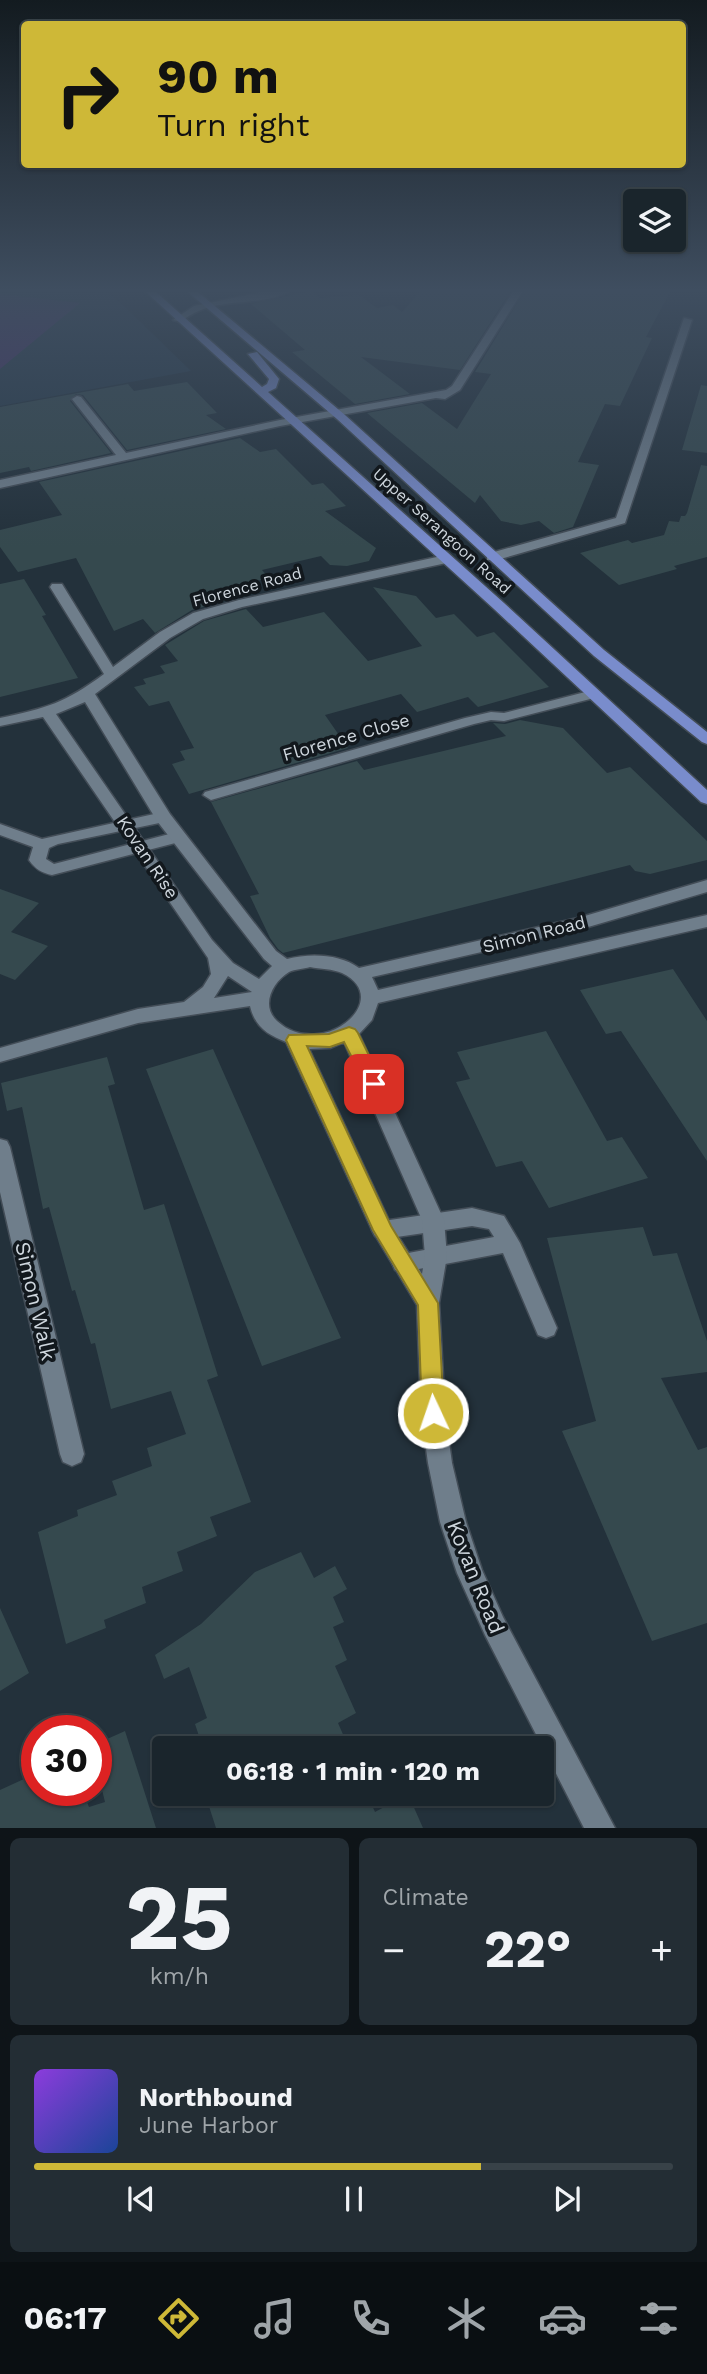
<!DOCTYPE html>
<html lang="en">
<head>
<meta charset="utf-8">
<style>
	body { margin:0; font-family:"Work Sans",sans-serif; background:#232d34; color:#f1f3f6; height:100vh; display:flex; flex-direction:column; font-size:26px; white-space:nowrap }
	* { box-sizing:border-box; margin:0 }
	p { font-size:23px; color:#9fa5a9 }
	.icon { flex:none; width:38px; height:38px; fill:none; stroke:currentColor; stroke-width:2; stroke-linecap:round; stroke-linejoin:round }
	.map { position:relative; height:1828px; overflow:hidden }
	.sheet { display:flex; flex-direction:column; gap:10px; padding:10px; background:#0e1418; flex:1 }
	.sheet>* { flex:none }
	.hud { position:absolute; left:21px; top:21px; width:665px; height:147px; border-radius:7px; box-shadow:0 2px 5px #0004,0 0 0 2px #384248; background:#ceb837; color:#111; overflow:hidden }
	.tools { position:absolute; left:623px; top:189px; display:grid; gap:14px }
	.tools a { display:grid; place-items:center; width:63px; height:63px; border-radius:7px; background:#1a252c; box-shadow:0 2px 5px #0004,0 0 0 2px #384248; font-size:35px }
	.speed { position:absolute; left:21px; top:1715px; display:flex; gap:14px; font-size:35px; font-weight:700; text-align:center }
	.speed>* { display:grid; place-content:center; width:91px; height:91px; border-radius:50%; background:#1a252c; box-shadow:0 2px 5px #0004,0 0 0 2px #384248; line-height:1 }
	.speed .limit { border:10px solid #d22; background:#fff; color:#111 }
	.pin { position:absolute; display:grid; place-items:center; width:60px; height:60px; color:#fff; margin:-30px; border-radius:14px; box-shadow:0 4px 10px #0006 }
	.me { position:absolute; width:77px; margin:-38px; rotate:357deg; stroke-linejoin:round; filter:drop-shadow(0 0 5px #0008) }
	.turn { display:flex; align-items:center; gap:24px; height:147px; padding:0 21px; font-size:32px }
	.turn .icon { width:91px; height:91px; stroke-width:2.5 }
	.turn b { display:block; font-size:49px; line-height:60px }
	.big { font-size:52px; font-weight:700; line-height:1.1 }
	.sheet .tile { flex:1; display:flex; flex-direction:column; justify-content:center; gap:10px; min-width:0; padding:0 24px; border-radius:10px; background:#232d34 }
	.sheet .dial { align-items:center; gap:0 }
	.dial b { font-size:91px; line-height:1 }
	.song { display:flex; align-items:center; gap:21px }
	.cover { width:84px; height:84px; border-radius:10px; background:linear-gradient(135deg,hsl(270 70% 55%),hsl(220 70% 35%)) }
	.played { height:7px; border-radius:4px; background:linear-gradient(90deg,#ceb837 70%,#384248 70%) }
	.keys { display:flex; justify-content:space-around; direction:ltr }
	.heat { display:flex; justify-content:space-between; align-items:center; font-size:38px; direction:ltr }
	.sheet .tiles { flex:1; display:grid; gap:10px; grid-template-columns:1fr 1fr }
	.tile:last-child { grid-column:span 2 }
	.trip { position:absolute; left:152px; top:1736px; width:402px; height:70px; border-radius:7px; background:#1a252c; box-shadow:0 2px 5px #0004,0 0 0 2px #384248; font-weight:700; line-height:70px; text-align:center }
	.tabs { display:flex; height:112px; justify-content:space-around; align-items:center; background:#0a0f12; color:#9fa5a9 }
	.tabs .icon { width:49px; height:49px }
	.tabs .active { color:#ceb837 }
	.tabs b { font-size:32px; color:#f1f3f6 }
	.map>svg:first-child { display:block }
	.built { fill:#283b4a }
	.green { fill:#483168 }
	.building { fill:#35494e }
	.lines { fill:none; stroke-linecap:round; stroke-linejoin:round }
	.lane-casing { stroke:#434d57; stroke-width:3 }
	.street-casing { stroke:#434d57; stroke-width:3 }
	.primary-casing { stroke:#434d57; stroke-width:3 }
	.lane { fill:#6f7e8b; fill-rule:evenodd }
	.street { fill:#6f7e8b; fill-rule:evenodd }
	.primary { fill:#798ccc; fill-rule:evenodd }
	.route { fill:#ceb837; stroke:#867824; stroke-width:2 }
	.labels { text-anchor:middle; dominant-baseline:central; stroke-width:7; stroke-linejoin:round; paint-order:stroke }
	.far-street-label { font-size:16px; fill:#cfd7de; stroke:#12181d }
	.street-label { font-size:18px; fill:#cfd7de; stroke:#12181d }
	.near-street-label { font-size:21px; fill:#cfd7de; stroke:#12181d }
</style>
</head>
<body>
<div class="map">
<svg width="707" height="1828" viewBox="0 0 707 1828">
	<rect width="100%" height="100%" fill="#23313b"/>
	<path class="built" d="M 0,292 L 106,292 L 122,304 L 191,371 L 0,406 Z"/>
	<path class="green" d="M 0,294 L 80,303 L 0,369 Z"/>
	<path class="building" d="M 307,292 L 313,292 L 320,298 L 359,295 L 377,308 L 393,305 L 402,312 L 420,292 L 510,292 L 460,370 L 361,357 L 410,394 L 355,404 L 292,352 L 305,350 L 251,304 Z
		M 524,292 L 670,292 L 646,337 L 652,338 L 620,406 L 605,404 L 578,462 L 599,465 L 573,527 L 554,533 L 539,521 L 521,525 L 501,521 L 480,495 L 475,503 L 367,413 L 422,403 L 457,429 L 491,374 L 475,372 Z
		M 187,382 L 217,413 L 206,415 L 226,429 L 127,450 L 83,395 L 76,394 L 70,401 L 111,453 L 31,471 L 29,467 L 0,473 L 0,407 L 128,384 L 134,391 Z
		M 701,385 L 707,386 L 707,453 L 682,450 Z
		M 240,438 L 260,452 L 276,449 L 312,485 L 323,483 L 346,506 L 325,511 L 376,548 L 369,561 L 347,566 L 330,565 L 321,556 L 262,570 L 269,578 L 227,588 L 236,598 L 192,610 L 155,633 L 143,619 L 114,631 L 76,558 L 18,572 L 0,547 L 0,530 L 62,515 L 39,482 Z
		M 701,465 L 707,466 L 707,557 L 674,566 L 677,569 L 619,585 L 580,553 L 628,540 L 632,543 L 664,535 L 669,521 L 679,522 L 681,516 L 685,516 L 687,513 Z
		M 24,579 L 46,615 L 42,616 L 78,678 L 0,697 L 0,584 Z
		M 373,587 L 416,596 L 436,618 L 454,614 L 477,637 L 494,632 L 549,687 L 478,707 L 468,697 L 417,712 L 401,694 L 325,715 L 348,748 L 189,794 L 172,764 L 185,760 L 180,751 L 194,748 L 169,701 L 149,706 L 134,687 L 146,684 L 143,679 L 165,673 L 160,666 L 178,661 L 165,645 L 204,621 L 246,609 L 263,627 L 324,612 L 368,661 L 422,646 Z
		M 520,720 L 563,728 L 607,773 L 630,767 L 707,841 L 707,860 L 650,874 L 635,871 L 630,865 L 283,953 L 278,949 L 270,938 L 250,896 L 259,894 L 211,802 L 357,761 L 364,770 L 506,736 L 493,723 L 505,724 Z
		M 0,889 L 39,903 L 11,932 L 48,946 L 15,980 L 0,974 Z
		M 673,969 L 707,1021 L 707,1161 L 621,1031 L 606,1034 L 580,990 Z
		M 546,1031 L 607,1141 L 622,1137 L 648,1178 L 549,1208 L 522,1161 L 496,1167 L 456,1082 L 470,1079 L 457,1052 Z
		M 213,1049 L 341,1338 L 262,1366 L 146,1069 Z
		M 107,1057 L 115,1084 L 108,1086 L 144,1210 L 164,1204 L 218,1376 L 207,1380 L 251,1502 L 210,1517 L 217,1536 L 177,1552 L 183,1571 L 142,1587 L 146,1603 L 104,1620 L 106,1628 L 66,1644 L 38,1532 L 78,1516 L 77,1510 L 117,1495 L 112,1481 L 152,1466 L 147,1448 L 186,1434 L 171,1391 L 111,1409 L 95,1343 L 91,1344 L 75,1290 L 72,1291 L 49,1207 L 43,1209 L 22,1107 L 7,1111 L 1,1083 Z
		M 643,1227 L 653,1256 L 677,1253 L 707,1341 L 707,1372 L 661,1378 L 698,1450 L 707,1447 L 707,1623 L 652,1641 L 562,1431 L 596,1421 L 547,1238 Z
		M 301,1552 L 314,1578 L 335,1566 L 347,1589 L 333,1597 L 344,1622 L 333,1627 L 347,1660 L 335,1666 L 356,1713 L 338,1723 L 349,1748 L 203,1748 L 195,1724 L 207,1718 L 189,1667 L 164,1679 L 155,1655 L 201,1624 L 255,1572 Z
		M 0,1608 L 29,1673 L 0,1691 Z
		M 125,1731 L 156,1828 L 0,1828 L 0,1790 L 37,1773 L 37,1790 L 82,1790 L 89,1807 L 105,1802 L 96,1765 L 96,1744 Z
		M 205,1794 L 367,1794 L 375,1812 L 408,1794 L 423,1828 L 216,1828 Z"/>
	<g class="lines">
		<defs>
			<path id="lane" d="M 163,812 L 171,817 L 169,821 L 58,844 L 49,848 L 46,859 L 54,864 L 177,832 L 183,833 L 185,837 L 183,841 L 52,875 C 42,873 35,869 29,860 L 33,847 L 0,835 L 0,824 L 42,839 Z
				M 472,1208 L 504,1216 L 520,1243 L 557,1328 L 554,1335 L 546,1338 L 538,1335 L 503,1253 L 403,1272 L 395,1270 L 392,1263 L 395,1256 L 403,1254 L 494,1237 L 489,1229 L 472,1226 L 383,1239 L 375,1236 L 372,1230 L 375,1224 L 383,1221 Z"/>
			<path id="street" d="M 262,292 L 288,292 C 256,309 214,294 181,322 L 173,320 L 194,306 Z
				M 513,292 L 522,292 L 460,390 L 445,399 L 436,398 L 280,426 L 0,488 L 0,480 L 116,455 L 72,399 L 77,396 L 81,397 L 126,453 L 280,420 L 446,390 L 452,386 Z
				M 684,318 L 692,320 L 625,523 L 497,560 L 487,560 L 487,554 L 616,518 Z
				M 446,555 L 452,559 L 451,562 L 242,607 L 203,619 L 170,638 L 95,694 L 170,814 L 276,951 L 287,959 C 310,953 340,954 359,968 L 578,918 L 707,880 L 707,892 L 578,930 L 372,977 L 378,990 L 707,915 L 707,927 L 378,1003 L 372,1020 L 359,1034 L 444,1220 L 447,1256 L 439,1303 L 445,1413 L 452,1463 L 466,1522 L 482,1570 L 503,1617 L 615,1828 L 584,1828 L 485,1635 L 457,1573 L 440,1522 L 428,1463 L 421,1413 L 417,1305 L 372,1230 L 286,1042 C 268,1035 255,1027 250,1006 L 138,1023 L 0,1062 L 0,1048 L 138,1009 L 184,1002 L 203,987 L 211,974 L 208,958 L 43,717 L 0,726 L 0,718 C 47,708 65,703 104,674 L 50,587 L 52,584 L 62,584 L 113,667 L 160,632 L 193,613 L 239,600 ZM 85,702 L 157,821 L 264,959 L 272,966 L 259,979 L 233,963 L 212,940 L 56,714 ZM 310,967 C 320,969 333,969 342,973 C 396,999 322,1062 277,1021 C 260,1005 273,982 289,972 C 295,969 303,969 310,967 ZM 228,976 L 252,992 L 214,998 ZM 344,1042 L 422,1220 L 425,1256 L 422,1274 L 391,1225 L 309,1049 L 330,1048 Z
				M 593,690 L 598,691 L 600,694 L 598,697 L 504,721 L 491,720 L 474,724 L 211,800 L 203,795 L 205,792 L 465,718 L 491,712 L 504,713 Z
				M 0,1139 L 7,1141 L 10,1147 L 84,1454 L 81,1462 L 72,1466 L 63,1462 L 60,1454 L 0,1192 Z"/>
			<path id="primary" d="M 146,292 L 156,292 L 262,387 L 267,384 L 269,379 L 248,354 L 257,352 L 279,379 L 276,388 L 268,392 L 504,603 L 707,790 L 707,804 L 701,802 L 494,609 Z
				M 188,292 L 198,292 L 345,415 L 604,650 L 707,732 L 707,744 L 702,742 L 594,656 L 337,419 Z"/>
		</defs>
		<use href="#lane" class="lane-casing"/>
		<use href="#street" class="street-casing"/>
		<use href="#primary" class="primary-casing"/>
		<use href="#lane" class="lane"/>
		<use href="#street" class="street"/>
		<use href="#primary" class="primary"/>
	</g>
	<linearGradient id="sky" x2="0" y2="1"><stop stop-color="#131b20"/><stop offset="0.53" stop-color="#3f4e60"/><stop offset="1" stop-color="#3f4e60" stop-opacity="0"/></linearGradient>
	<rect width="707" height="548" fill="url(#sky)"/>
	<path class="route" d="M 349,1027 L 355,1029 L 358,1033 L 383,1084 L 380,1089 L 368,1089 L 344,1042 L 330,1047 L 307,1046 L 391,1226 L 438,1303 L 444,1413 L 441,1420 L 433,1423 L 425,1420 L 422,1413 L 418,1305 L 373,1230 L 286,1040 L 289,1035 L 329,1034 Z"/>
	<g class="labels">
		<g class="far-street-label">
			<text transform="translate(442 531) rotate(42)">Upper Serangoon Road</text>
			<text transform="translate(247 587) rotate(-15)">Florence Road</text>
		</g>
		<g class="street-label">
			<text transform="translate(346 737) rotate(-16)">Florence Close</text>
			<text transform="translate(148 857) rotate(56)">Kovan Rise</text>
			<text transform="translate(534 934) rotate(-14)">Simon Road</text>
		</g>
		<g class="near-street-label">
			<text transform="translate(36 1301) rotate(77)">Simon Walk</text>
			<text transform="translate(476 1577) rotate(68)">Kovan Road</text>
		</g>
	</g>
</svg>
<div class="tools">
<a><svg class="icon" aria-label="layers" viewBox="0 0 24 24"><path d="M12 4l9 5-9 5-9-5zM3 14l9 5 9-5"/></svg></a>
</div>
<div class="speed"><div class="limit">30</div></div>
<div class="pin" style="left:374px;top:1084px;background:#d93025"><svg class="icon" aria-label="arrive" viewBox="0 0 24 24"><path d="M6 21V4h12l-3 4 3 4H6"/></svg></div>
<svg class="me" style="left:433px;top:1413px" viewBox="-20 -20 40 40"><circle r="17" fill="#ceb837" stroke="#fff" stroke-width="3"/><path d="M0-11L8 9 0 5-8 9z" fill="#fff"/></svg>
<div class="trip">06:18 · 1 min · 120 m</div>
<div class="hud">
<div class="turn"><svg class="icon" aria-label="right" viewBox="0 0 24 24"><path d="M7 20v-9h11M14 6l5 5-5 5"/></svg><div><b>90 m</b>Turn right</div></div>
</div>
</div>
<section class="sheet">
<div class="tiles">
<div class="tile dial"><b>25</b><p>km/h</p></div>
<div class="tile"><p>Climate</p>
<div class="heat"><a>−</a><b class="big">22°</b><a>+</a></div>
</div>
<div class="tile">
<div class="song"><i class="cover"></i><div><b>Northbound</b><p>June Harbor</p></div></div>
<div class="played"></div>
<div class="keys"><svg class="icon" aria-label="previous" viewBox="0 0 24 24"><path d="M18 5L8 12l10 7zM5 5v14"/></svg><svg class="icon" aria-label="pause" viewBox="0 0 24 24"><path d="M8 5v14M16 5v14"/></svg><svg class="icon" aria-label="next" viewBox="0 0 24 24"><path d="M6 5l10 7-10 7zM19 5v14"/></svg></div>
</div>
</div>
</section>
<nav class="tabs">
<b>06:17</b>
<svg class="icon active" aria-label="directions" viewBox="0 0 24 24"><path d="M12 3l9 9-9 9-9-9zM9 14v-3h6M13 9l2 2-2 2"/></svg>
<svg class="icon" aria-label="music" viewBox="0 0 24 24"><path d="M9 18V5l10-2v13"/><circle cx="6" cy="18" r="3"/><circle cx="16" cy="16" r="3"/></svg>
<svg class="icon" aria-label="phone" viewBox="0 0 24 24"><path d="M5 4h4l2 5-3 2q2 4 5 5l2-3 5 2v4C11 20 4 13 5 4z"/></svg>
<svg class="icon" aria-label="climate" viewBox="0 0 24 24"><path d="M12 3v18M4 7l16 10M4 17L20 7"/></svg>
<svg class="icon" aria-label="car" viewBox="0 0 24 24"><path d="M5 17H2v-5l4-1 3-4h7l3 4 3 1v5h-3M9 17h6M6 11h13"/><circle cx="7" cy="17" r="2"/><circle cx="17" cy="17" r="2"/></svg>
<svg class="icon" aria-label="filters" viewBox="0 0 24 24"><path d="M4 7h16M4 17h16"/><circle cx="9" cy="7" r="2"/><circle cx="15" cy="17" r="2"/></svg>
</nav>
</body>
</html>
